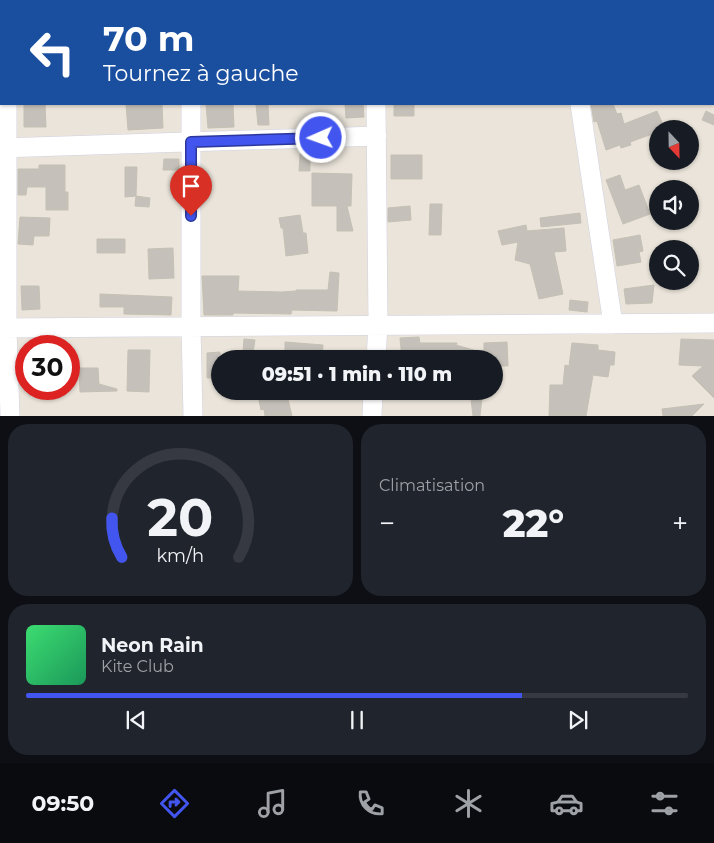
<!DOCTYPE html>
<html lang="fr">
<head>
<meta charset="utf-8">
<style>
	body { margin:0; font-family:Montserrat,sans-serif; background:#20242c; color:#f1f3f6; height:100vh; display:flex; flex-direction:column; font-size:19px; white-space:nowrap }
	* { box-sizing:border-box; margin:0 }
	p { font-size:16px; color:#9ea1a6 }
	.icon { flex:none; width:28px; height:28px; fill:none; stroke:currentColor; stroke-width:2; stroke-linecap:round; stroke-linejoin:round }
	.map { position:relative; height:416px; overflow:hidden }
	.side { display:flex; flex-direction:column; gap:8px; padding:8px; background:#0d0f14; flex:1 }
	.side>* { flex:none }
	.guide { position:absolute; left:0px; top:0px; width:715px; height:105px; box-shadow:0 1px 4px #0004; background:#1a4fa0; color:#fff; overflow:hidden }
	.needle { width:32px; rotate:158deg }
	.buttons { position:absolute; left:649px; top:120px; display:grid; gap:10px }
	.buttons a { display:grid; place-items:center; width:50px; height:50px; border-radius:50%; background:#171b24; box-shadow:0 1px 4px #0004; font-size:25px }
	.speed { position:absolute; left:15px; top:335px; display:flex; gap:10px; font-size:25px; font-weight:700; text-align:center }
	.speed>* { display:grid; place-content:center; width:65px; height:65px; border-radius:50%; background:#171b24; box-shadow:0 1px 4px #0004; line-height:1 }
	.speed .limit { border:8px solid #d22; background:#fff; color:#111 }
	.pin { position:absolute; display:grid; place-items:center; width:42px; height:42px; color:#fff; margin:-51px -21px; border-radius:50% 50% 50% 0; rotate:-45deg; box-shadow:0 0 5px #0007 }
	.pin .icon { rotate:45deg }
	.me { position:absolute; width:55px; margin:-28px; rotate:268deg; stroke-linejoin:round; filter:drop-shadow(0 0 4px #0008) }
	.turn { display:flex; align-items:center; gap:18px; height:105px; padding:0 20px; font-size:22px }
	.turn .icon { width:65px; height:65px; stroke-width:2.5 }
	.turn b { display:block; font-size:35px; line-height:42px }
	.big { font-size:38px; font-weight:800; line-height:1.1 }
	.side .tile { flex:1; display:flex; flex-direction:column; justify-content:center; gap:8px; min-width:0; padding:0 18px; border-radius:20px; background:#20242c }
	.side .dial { align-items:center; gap:0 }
	.dial svg { height:130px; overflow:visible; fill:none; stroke:#363941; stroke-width:7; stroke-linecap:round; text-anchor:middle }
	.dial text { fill:#f1f3f6; stroke:none }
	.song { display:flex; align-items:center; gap:15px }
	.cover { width:60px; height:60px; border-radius:8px; background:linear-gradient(135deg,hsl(140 70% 55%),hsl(150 70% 35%)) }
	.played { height:5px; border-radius:2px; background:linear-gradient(90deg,#4255ef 75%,#363941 75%) }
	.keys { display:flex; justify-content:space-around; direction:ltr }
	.heat { display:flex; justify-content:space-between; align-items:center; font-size:28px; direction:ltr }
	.side .tiles { flex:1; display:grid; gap:8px; grid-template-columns:1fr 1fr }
	.tile:last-child { grid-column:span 2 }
	.trip { position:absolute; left:211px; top:350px; width:292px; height:50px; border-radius:25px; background:#171b24; box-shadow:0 1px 4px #0004; font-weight:800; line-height:50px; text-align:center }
	.tabs { display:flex; height:80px; justify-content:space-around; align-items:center; background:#090b0e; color:#9ea1a6 }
	.tabs .icon { width:35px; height:35px }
	.tabs .current { color:#4255ef }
	.tabs b { font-size:22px; color:#f1f3f6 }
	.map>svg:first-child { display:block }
	.building { fill:#c5c1ba; stroke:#c5c0b4 }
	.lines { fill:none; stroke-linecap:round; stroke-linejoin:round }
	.minor-casing { stroke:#d0d1e0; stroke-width:20 }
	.minor { stroke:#fff; stroke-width:19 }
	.route-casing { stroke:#2b379b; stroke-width:12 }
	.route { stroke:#4255ef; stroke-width:9 }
</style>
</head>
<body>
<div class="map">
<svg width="714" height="416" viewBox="0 0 714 416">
	<rect width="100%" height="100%" fill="#eae4da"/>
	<path class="building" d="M 24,104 L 45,104 L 46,127 L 24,127 Z
		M 126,104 L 162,104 L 163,128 L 128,130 Z
		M 206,104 L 233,104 L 234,127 L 208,128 Z
		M 256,104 L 268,104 L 269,125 L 258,125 Z
		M 345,104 L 363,104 L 364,117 L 346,118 Z
		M 394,104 L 414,104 L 414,116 L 394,116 Z
		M 591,104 L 613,104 L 617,114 L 621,113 L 624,124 L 657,111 L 665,129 L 658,129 L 658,132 L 630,142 L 631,145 L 621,148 L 620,145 L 606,150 L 597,121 L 594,122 Z
		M 706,111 L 714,115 L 714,125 L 702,120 Z
		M 300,154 L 310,154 L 310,171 L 299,171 Z
		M 391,155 L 422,155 L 422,179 L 391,179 Z
		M 164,159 L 179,159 L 179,170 L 163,170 Z
		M 39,165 L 65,165 L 65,192 L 68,192 L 68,210 L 46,210 L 46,187 L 27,187 L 26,195 L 18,195 L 18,169 L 39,169 Z
		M 125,167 L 137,167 L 136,196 L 125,197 Z
		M 312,173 L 352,174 L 351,206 L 347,206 L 353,231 L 337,231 L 337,206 L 312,206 Z
		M 620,175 L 625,190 L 639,185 L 650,214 L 623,224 L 606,180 Z
		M 136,196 L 150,198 L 149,207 L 135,206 Z
		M 430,204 L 442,204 L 441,235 L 429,235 Z
		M 410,206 L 411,220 L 388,222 L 388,208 Z
		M 580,213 L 581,223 L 541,227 L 540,218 Z
		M 300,215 L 303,233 L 306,233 L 308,253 L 286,256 L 283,228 L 281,228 L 279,218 Z
		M 20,217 L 50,218 L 49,236 L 34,236 L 33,245 L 18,244 Z
		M 526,225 L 527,231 L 564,228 L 566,251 L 554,252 L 563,294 L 539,299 L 530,264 L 515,260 L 518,242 L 502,245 L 498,231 Z
		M 640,235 L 643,251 L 639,252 L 641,262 L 617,266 L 613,240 Z
		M 97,239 L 125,239 L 125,253 L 97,253 Z
		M 173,248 L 174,278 L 149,279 L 148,249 Z
		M 330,272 L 339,273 L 337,311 L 292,310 L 291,314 L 233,313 L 233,315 L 204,315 L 202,276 L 239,276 L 238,291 L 282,292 L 296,291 L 296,290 L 328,290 Z
		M 654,285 L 652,303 L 626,304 L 624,289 Z
		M 21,286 L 39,286 L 40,309 L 22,310 Z
		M 100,294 L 172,297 L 171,315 L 124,314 L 124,307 L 100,307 Z
		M 570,300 L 588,302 L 587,312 L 569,310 Z
		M 419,337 L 420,343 L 457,343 L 456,345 L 484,353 L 484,343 L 507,342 L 508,366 L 495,366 L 495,359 L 402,359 L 400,338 Z
		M 244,339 L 255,340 L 253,352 L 243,351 Z
		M 681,339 L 714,340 L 714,398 L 692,376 L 703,366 L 679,365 Z
		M 285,342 L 323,345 L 322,359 L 285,359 Z
		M 572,343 L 598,345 L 598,350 L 615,352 L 614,365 L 610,365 L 608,377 L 593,375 L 586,416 L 549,416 L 550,385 L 563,385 L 565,365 L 569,366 Z
		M 128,350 L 150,350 L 149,392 L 127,391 Z
		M 220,352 L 220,378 L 207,378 L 207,353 Z
		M 79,368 L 98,368 L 99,384 L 117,389 L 117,391 L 80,392 Z
		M 257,391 L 286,391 L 292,416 L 265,416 L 264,409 L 261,410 Z
		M 482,398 L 480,416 L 473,416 L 471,399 Z
		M 704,404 L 692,416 L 663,416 L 662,409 Z"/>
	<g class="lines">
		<defs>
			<path id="minor" d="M 7,0 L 7,1
				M 191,0 L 191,1
				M 376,0 L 376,1
				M 7,104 L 7,328 L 10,416
				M 191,104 L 191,327 L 193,416
				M 580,104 L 613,324
				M 0,148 L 377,136
				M 0,328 L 714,323
				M 376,359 L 378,325 L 376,104
				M 372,416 L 373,391"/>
		</defs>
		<use href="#minor" class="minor-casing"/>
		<use href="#minor" class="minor"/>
	</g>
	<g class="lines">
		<defs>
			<path id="route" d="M 191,216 L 191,142 L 321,138"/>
		</defs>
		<use href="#route" class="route-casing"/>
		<use href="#route" class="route"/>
	</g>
</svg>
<div class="buttons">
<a><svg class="needle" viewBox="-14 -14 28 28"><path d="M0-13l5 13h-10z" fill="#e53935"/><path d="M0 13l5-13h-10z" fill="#9ea1a6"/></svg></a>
<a><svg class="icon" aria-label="sound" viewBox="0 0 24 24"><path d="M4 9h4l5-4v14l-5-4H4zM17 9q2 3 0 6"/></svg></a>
<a><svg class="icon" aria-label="search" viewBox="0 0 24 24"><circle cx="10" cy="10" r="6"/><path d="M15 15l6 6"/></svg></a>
</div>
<div class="speed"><div class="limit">30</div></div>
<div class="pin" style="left:191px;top:216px;background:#d93025"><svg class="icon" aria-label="arrive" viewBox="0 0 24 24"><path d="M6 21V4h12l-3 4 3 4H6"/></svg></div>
<svg class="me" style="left:321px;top:138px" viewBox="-20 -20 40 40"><circle r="17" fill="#4255ef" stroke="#fff" stroke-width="3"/><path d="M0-11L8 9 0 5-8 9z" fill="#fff"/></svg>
<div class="trip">09:51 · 1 min · 110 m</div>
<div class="guide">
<div class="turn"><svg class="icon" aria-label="left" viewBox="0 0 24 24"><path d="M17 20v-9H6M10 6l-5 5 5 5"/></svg><div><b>70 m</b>Tournez à gauche</div></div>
</div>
</div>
<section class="side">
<div class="tiles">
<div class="tile dial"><svg viewBox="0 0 100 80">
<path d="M14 69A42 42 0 1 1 86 69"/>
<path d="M14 69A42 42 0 0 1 8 45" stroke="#4255ef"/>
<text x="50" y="56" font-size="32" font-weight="700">20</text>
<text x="50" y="72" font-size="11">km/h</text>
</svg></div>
<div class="tile"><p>Climatisation</p>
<div class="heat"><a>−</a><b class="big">22°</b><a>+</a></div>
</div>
<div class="tile">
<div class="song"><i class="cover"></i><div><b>Neon Rain</b><p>Kite Club</p></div></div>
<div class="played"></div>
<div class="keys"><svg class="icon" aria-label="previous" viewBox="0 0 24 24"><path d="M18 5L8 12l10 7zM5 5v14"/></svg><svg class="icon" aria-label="pause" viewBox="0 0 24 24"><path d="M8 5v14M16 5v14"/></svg><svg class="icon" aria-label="next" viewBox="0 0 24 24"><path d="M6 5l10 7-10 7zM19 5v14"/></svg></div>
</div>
</div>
</section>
<nav class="tabs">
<b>09:50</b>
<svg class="icon current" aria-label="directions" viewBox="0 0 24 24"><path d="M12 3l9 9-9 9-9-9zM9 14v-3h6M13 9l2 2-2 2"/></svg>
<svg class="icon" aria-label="music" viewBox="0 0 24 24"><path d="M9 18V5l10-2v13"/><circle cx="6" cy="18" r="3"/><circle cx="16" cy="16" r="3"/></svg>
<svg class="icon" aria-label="phone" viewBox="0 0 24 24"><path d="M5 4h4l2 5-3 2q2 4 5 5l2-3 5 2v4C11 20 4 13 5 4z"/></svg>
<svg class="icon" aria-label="climate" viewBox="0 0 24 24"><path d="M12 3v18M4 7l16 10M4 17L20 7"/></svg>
<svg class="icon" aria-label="car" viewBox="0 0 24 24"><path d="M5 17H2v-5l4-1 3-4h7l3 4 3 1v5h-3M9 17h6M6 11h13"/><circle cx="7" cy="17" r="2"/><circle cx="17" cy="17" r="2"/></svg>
<svg class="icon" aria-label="filters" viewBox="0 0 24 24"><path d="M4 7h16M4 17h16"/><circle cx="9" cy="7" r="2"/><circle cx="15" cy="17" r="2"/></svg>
</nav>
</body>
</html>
